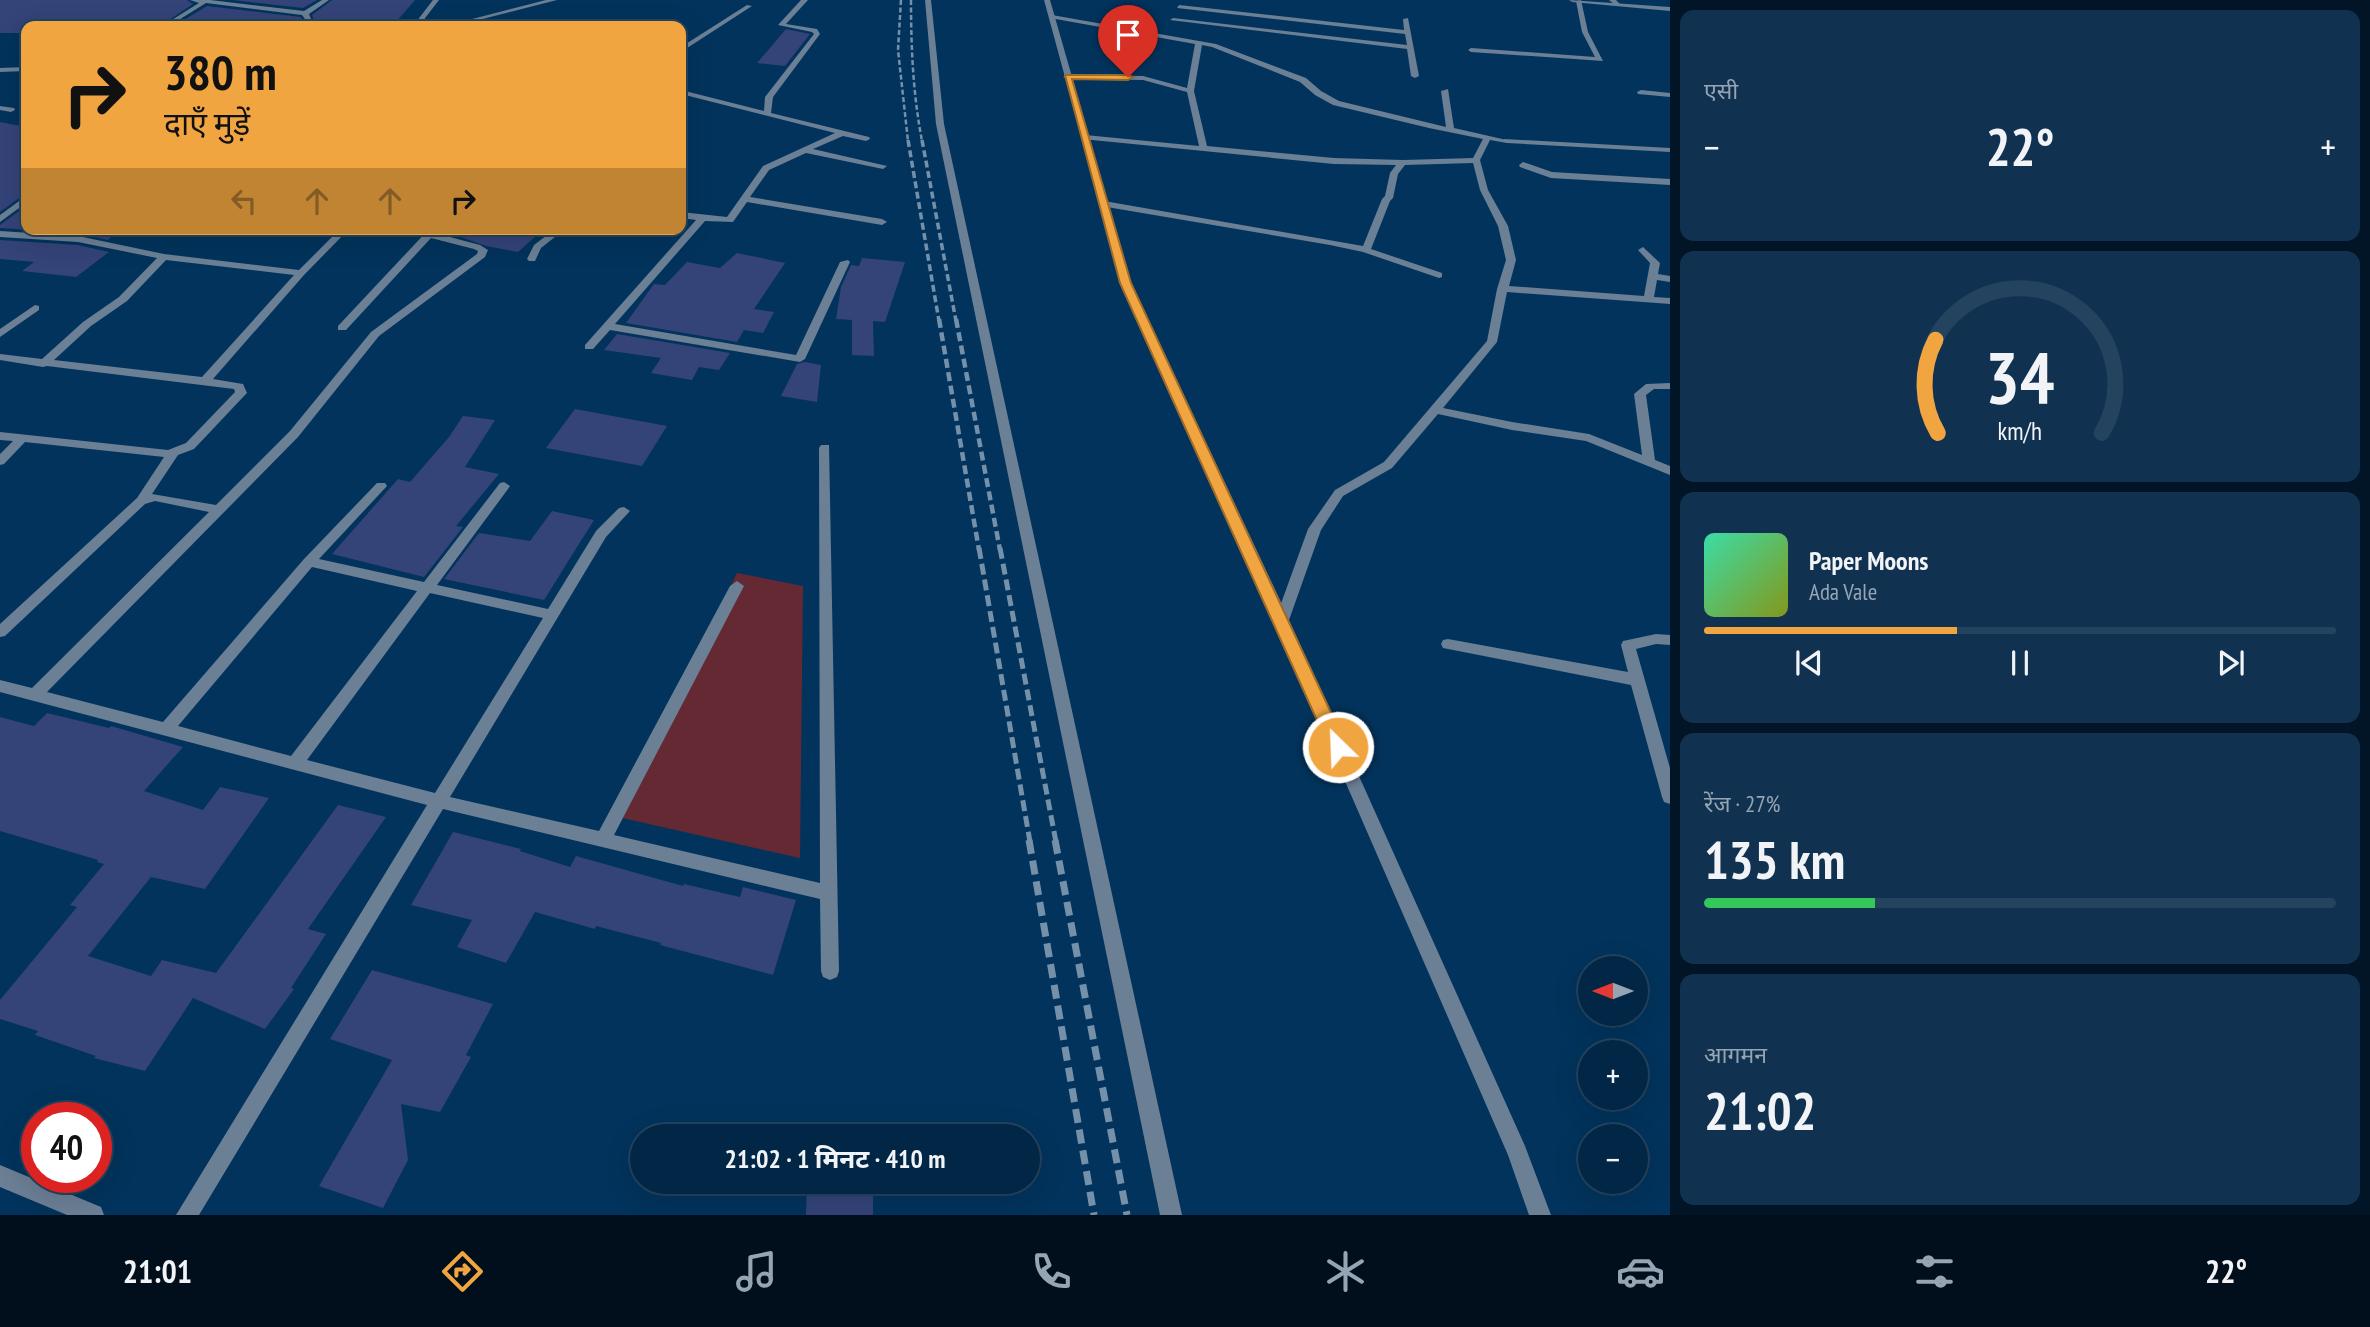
<!DOCTYPE html>
<html lang="hi">
<head>
<meta charset="utf-8">
<style>
	body { margin:0; font-family:"PT Sans Narrow","Noto Sans Devanagari",sans-serif; background:#103250; color:#f1f3f6; height:100vh; display:flex; flex-direction:column; font-size:26px; white-space:nowrap }
	* { box-sizing:border-box; margin:0 }
	p { font-size:23px; color:#96a5b3 }
	.icon { flex:none; width:38px; height:38px; fill:none; stroke:currentColor; stroke-width:2; stroke-linecap:round; stroke-linejoin:round }
	.map { position:relative; flex:1; overflow:hidden }
	.sheet { display:flex; flex-direction:column; gap:10px; padding:10px; background:#011526; width:700px }
	.sheet>* { flex:none }
	.top-card { position:absolute; left:21px; top:21px; width:665px; height:214px; border-radius:14px; box-shadow:0 7px 28px #0002,0 0 0 2px #23435e; background:#f1a540; color:#111; overflow:hidden }
	.needle { width:46px; rotate:270deg }
	.buttons { position:absolute; left:1578px; top:956px; display:grid; gap:14px }
	.buttons a { display:grid; place-items:center; width:70px; height:70px; border-radius:50%; background:#022645; box-shadow:0 7px 28px #0002,0 0 0 2px #23435e; font-size:35px }
	.speed { position:absolute; left:21px; top:1102px; display:flex; gap:14px; font-size:35px; font-weight:700; text-align:center }
	.speed>* { display:grid; place-content:center; width:91px; height:91px; border-radius:50%; background:#022645; box-shadow:0 7px 28px #0002,0 0 0 2px #23435e; line-height:1 }
	.speed .limit { border:10px solid #d22; background:#fff; color:#111 }
	.pin { position:absolute; display:grid; place-items:center; width:60px; height:60px; color:#fff; margin:-72px -30px; border-radius:50% 50% 50% 0; rotate:-45deg; box-shadow:0 0 7px #0007 }
	.pin .icon { rotate:45deg }
	.me { position:absolute; width:77px; margin:-38px; rotate:336deg; stroke-linejoin:round; filter:drop-shadow(0 0 5px #0008) }
	.turn { display:flex; align-items:center; gap:24px; height:147px; padding:0 28px; font-size:32px }
	.turn .icon { width:91px; height:91px; stroke-width:2.5 }
	.turn b { display:block; font-size:49px; line-height:60px }
	.lanes { display:flex; align-items:center; height:66px; padding:0 28px; background:#0003; justify-content:center; gap:35px; direction:ltr }
	.lanes .off { opacity:.35 }
	.big { font-size:52px; font-weight:700; line-height:1.1 }
	.sheet .widget { flex:1; display:flex; flex-direction:column; justify-content:center; gap:10px; min-width:0; padding:0 24px; border-radius:14px; background:#103250 }
	.sheet .dial { align-items:center; gap:0 }
	.dial svg { height:182px; overflow:visible; fill:none; stroke:#23435e; stroke-width:7; stroke-linecap:round; text-anchor:middle }
	.dial text { fill:#f1f3f6; stroke:none }
	.song { display:flex; align-items:center; gap:21px }
	.cover { width:84px; height:84px; border-radius:10px; background:linear-gradient(135deg,hsl(160 70% 55%),hsl(70 70% 35%)) }
	.played { height:7px; border-radius:4px; background:linear-gradient(90deg,#f1a540 40%,#23435e 40%) }
	.keys { display:flex; justify-content:space-around; direction:ltr }
	.heat { display:flex; justify-content:space-between; align-items:center; font-size:38px; direction:ltr }
	.charge { height:10px; border-radius:5px; background:linear-gradient(90deg,#34c759 27%,#23435e 0) }
	.trip { position:absolute; left:630px; top:1124px; width:410px; height:70px; border-radius:35px; background:#022645; box-shadow:0 7px 28px #0002,0 0 0 2px #23435e; font-weight:700; line-height:70px; text-align:center }
	.tabs { display:flex; height:112px; justify-content:space-around; align-items:center; background:#010f1c; color:#96a5b3 }
	.tabs .icon { width:49px; height:49px }
	.tabs .active { color:#f1a540 }
	.tabs b { font-size:32px; color:#f1f3f6 }
	main { display:flex; flex:1; min-height:0 }
	.map>svg:first-child { display:block }
	.green { fill:#652934 }
	.building { fill:#344378 }
	.lines { fill:none; stroke-linecap:round; stroke-linejoin:round }
	.minor { fill:#6b7f95; fill-rule:evenodd }
	.tertiary { fill:#6b7f95; fill-rule:evenodd }
	.rail-far4 { stroke:#7590a9; stroke-width:2.5; stroke-dasharray:5 2.5; stroke-linecap:butt }
	.rail-far3 { stroke:#7590a9; stroke-width:3.5; stroke-dasharray:7 3.5; stroke-linecap:butt }
	.rail-far2 { stroke:#7590a9; stroke-width:4.5; stroke-dasharray:9 4.5; stroke-linecap:butt }
	.rail-far1 { stroke:#7590a9; stroke-width:5; stroke-dasharray:11 5; stroke-linecap:butt }
	.rail { stroke:#7590a9; stroke-width:7; stroke-dasharray:14 7; stroke-linecap:butt }
	.route { fill:#f1a540; stroke:#9d6b2a; stroke-width:2 }
</style>
</head>
<body>
<main>
<div class="map">
<svg width="1670" height="1215" viewBox="0 0 1670 1215">
	<rect width="100%" height="100%" fill="#02335c"/>
	<path class="green" d="M 737,573 L 803,586 L 800,858 L 618,817 Z"/>
	<path class="building" d="M 0,0 L 187,0 L 193,4 L 160,26 L 26,26 L 26,33 L 0,33 Z
		M 233,0 L 317,0 L 303,8 Z
		M 332,0 L 415,0 L 396,22 L 314,20 L 312,15 Z
		M 207,6 L 301,17 L 304,22 L 295,22 L 288,26 L 174,26 Z
		M 786,29 L 810,34 L 785,66 L 757,63 Z
		M 0,122 L 26,127 L 26,193 L 0,212 Z
		M 26,206 L 26,229 L 118,229 L 108,240 L 78,233 L 0,228 L 0,225 Z
		M 459,229 L 544,229 L 518,252 L 486,246 L 458,236 Z
		M 0,240 L 78,245 L 109,252 L 76,277 L 22,271 L 34,262 L 0,259 Z
		M 737,253 L 785,263 L 754,309 L 774,312 L 763,333 L 744,330 L 737,342 L 626,323 L 654,284 L 665,285 L 687,262 L 720,268 Z
		M 862,258 L 905,262 L 885,322 L 873,321 L 874,356 L 852,355 L 852,320 L 836,319 L 841,287 L 851,265 L 859,266 Z
		M 617,334 L 730,353 L 719,370 L 699,367 L 692,380 L 651,373 L 661,358 L 604,350 Z
		M 805,362 L 821,365 L 817,402 L 781,396 L 797,364 Z
		M 575,409 L 667,426 L 642,466 L 546,448 Z
		M 463,416 L 495,420 L 465,467 L 499,474 L 456,526 L 463,527 L 424,577 L 332,554 L 398,479 L 410,482 L 449,437 Z
		M 552,511 L 594,520 L 544,600 L 444,579 L 479,533 L 530,541 Z
		M 47,713 L 109,728 L 111,726 L 183,747 L 144,791 L 203,810 L 220,787 L 269,798 L 205,889 L 151,877 L 88,956 L 151,976 L 162,960 L 216,973 L 338,805 L 386,817 L 308,929 L 326,934 L 291,988 L 294,989 L 265,1029 L 193,998 L 145,1071 L 94,1058 L 96,1056 L 35,1035 L 38,1031 L 0,1019 L 0,1000 L 77,907 L 70,905 L 104,864 L 97,862 L 98,860 L 0,831 L 0,717 L 34,726 Z
		M 453,832 L 521,849 L 520,851 L 570,867 L 576,856 L 683,886 L 684,884 L 740,897 L 743,887 L 796,900 L 773,975 L 660,945 L 661,943 L 596,926 L 595,929 L 535,912 L 506,963 L 457,947 L 472,920 L 411,905 Z
		M 372,970 L 493,1004 L 466,1055 L 471,1057 L 440,1112 L 401,1104 L 408,1160 L 383,1208 L 319,1186 L 392,1060 L 330,1039 Z
		M 807,1181 L 873,1181 L 873,1215 L 806,1215 Z"/>
	<g class="lines">
		<path class="minor" d="M 190,0 L 210,0 L 304,11 L 322,0 L 329,0 L 309,14 L 313,24 L 310,26 L 302,15 L 206,3 L 169,26 L 162,26 L 199,3 Z
			M 433,0 L 439,0 L 419,26 L 413,26 Z
			M 801,0 L 808,0 L 786,24 L 817,29 L 820,34 L 773,97 L 771,113 L 869,137 L 870,139 L 866,141 L 843,136 L 813,149 L 887,166 L 883,169 L 806,153 L 769,170 L 750,197 L 882,219 L 887,222 L 882,225 L 747,202 L 733,222 L 705,221 L 615,324 L 796,355 L 840,262 L 848,260 L 850,262 L 805,359 L 800,362 L 610,330 L 593,349 L 585,349 L 585,345 L 696,220 L 681,218 L 681,212 L 727,217 L 763,166 L 835,133 L 681,94 L 681,90 L 764,111 L 765,97 L 814,34 L 812,32 L 778,25 Z
			M 925,0 L 931,0 L 944,124 L 1182,1215 L 1160,1215 L 936,124 Z
			M 1581,0 L 1588,32 L 1603,61 L 1471,52 L 1468,50 L 1471,48 L 1595,57 L 1582,32 L 1576,1 Z
			M 1609,0 L 1616,0 L 1621,5 L 1616,6 Z
			M 747,5 L 752,6 L 681,52 L 681,47 Z
			M 1179,5 L 1404,30 L 1403,19 L 1408,18 L 1419,76 L 1415,78 L 1411,76 L 1407,49 L 1170,20 L 1173,18 L 1407,45 L 1405,34 L 1177,8 Z
			M 1052,15 L 1216,44 L 1306,78 L 1321,91 L 1339,101 L 1446,127 L 1441,91 L 1448,89 L 1454,128 L 1511,141 L 1507,143 L 1490,140 L 1480,160 L 1488,190 L 1508,226 L 1516,260 L 1509,286 L 1644,296 L 1650,263 L 1638,250 L 1643,247 L 1660,263 L 1658,274 L 1670,276 L 1670,282 L 1657,280 L 1654,297 L 1670,298 L 1670,304 L 1507,292 L 1497,342 L 1443,408 L 1512,422 L 1589,434 L 1642,455 L 1634,394 L 1646,384 L 1670,383 L 1670,389 L 1654,389 L 1646,395 L 1655,460 L 1670,466 L 1670,475 L 1586,441 L 1512,430 L 1438,414 L 1392,468 L 1343,496 L 1321,530 L 1289,620 L 1282,625 L 1277,624 L 1275,620 L 1308,529 L 1335,490 L 1384,462 L 1487,341 L 1497,289 L 1506,260 L 1498,226 L 1480,190 L 1473,163 L 1405,165 L 1398,174 L 1393,198 L 1390,201 L 1371,249 L 1442,273 L 1442,277 L 1439,278 L 1363,252 L 1330,245 L 1101,206 L 1101,202 L 1104,201 L 1363,246 L 1382,199 L 1385,196 L 1390,173 L 1396,165 L 1334,164 L 1082,139 L 1081,137 L 1085,135 L 1199,146 L 1187,92 L 1143,80 L 1067,79 L 1063,77 L 1067,75 L 1143,76 L 1187,88 L 1195,44 L 1050,18 ZM 1202,45 L 1212,47 L 1300,82 L 1315,95 L 1333,105 L 1429,128 L 1483,139 L 1473,158 L 1403,160 L 1334,158 L 1207,146 L 1194,91 Z
			M 463,21 L 488,26 L 461,24 Z
			M 681,66 L 685,67 L 685,71 L 681,71 Z
			M 1641,90 L 1670,93 L 1670,97 L 1638,94 L 1637,92 Z
			M 0,106 L 14,108 L 15,110 L 11,112 L 0,110 Z
			M 1523,162 L 1552,172 L 1670,179 L 1670,185 L 1551,178 L 1520,167 L 1519,165 Z
			M 340,229 L 349,229 L 304,275 L 213,379 L 243,384 L 247,393 L 245,395 L 194,449 L 178,455 L 152,494 L 216,505 L 290,431 L 371,332 L 477,254 L 478,251 L 474,249 L 431,238 L 346,330 L 338,330 L 338,326 L 429,229 L 437,229 L 435,233 L 480,245 L 488,250 L 485,257 L 379,336 L 298,437 L 47,692 L 163,722 L 304,559 L 377,483 L 385,483 L 387,486 L 319,559 L 424,582 L 500,483 L 504,482 L 510,486 L 508,489 L 437,585 L 548,609 L 596,531 L 619,508 L 624,507 L 630,511 L 606,537 L 450,797 L 599,831 L 730,586 L 737,581 L 744,586 L 614,835 L 820,883 L 819,448 L 821,445 L 829,445 L 839,971 L 837,977 L 830,980 L 823,977 L 821,971 L 820,899 L 443,809 L 199,1215 L 176,1215 L 427,805 L 0,692 L 0,680 L 32,688 L 209,512 L 155,501 L 145,504 L 5,636 L 0,637 L 0,624 L 137,498 L 164,457 L 25,442 L 4,464 L 0,465 L 0,454 L 13,441 L 0,440 L 0,432 L 168,450 L 186,443 L 235,392 L 234,389 L 47,366 L 43,367 L 0,360 L 0,354 L 42,359 L 83,322 L 119,297 L 157,258 L 78,242 L 0,237 L 0,231 L 78,236 L 164,254 L 299,270 ZM 166,260 L 294,275 L 202,377 L 54,360 L 91,326 L 127,301 ZM 312,567 L 417,591 L 291,756 L 178,726 ZM 430,593 L 543,618 L 435,793 L 307,760 Z
			M 555,229 L 565,229 L 541,248 L 535,261 L 529,261 L 527,259 L 534,245 Z
			M 35,305 L 39,306 L 39,310 L 0,337 L 0,329 Z
			M 1656,634 L 1670,635 L 1670,645 L 1656,644 L 1636,649 L 1670,768 L 1670,804 L 1664,802 L 1662,797 L 1631,685 L 1448,649 L 1443,648 L 1441,644 L 1443,640 L 1448,639 L 1628,672 L 1621,645 L 1623,641 Z"/>
		<path class="tertiary" d="M 546,0 L 557,0 L 455,26 L 445,26 Z
			M 1044,0 L 1050,0 L 1131,283 L 1280,600 L 1525,1146 L 1551,1215 L 1529,1215 L 1508,1155 L 1266,600 L 1121,283 Z
			M 1569,0 L 1670,7 L 1670,11 L 1572,2 Z
			M 318,22 L 350,24 L 353,26 L 297,26 Z
			M 26,67 L 26,71 L 0,72 L 0,68 Z
			M 1504,139 L 1670,148 L 1670,152 L 1507,143 L 1503,141 Z
			M 26,196 L 26,203 L 0,222 L 0,215 Z
			M 0,1165 L 101,1207 L 104,1215 L 67,1215 L 0,1187 Z"/>
		<path class="rail-far4" d="M 901,0 L 898,50 L 908,141
			M 911,0 C 911,48 913,94 922,141"/>
		<path class="rail-far3" d="M 908,140 L 939,321
			M 922,140 L 956,321"/>
		<path class="rail-far2" d="M 939,319 L 979,550
			M 956,319 L 1000,550"/>
		<path class="rail-far1" d="M 979,548 L 1030,842
			M 1000,548 L 1056,842"/>
		<path class="rail" d="M 1029,840 L 1094,1215
			M 1055,840 L 1127,1215"/>
	</g>
	<path class="route" d="M 1065,75 L 1128,75 L 1133,77 L 1128,80 L 1072,79 L 1131,283 L 1347,747 L 1344,752 L 1338,754 L 1332,752 L 1329,747 L 1120,283 Z"/>
</svg>
<div class="buttons">
<a><svg class="needle" viewBox="-14 -14 28 28"><path d="M0-13l5 13h-10z" fill="#e53935"/><path d="M0 13l5-13h-10z" fill="#96a5b3"/></svg></a>
<a>+</a>
<a>−</a>
</div>
<div class="speed"><div class="limit">40</div></div>
<div class="pin" style="left:1128px;top:77px;background:#d93025"><svg class="icon" aria-label="arrive" viewBox="0 0 24 24"><path d="M6 21V4h12l-3 4 3 4H6"/></svg></div>
<svg class="me" style="left:1338px;top:747px" viewBox="-20 -20 40 40"><circle r="17" fill="#f1a540" stroke="#fff" stroke-width="3"/><path d="M0-11L8 9 0 5-8 9z" fill="#fff"/></svg>
<div class="trip">21:02 · 1 मिनट · 410 m</div>
<div class="top-card">
<div class="turn"><svg class="icon" aria-label="right" viewBox="0 0 24 24"><path d="M7 20v-9h11M14 6l5 5-5 5"/></svg><div><b>380 m</b>दाएँ मुड़ें</div></div>
<div class="lanes"><svg class="icon off" aria-label="left" viewBox="0 0 24 24"><path d="M17 20v-9H6M10 6l-5 5 5 5"/></svg><svg class="icon off" aria-label="ahead" viewBox="0 0 24 24"><path d="M12 20V5M6 11l6-6 6 6"/></svg><svg class="icon off" aria-label="ahead" viewBox="0 0 24 24"><path d="M12 20V5M6 11l6-6 6 6"/></svg><svg class="icon" aria-label="right" viewBox="0 0 24 24"><path d="M7 20v-9h11M14 6l5 5-5 5"/></svg></div>
</div>
</div>
<section class="sheet">
<div class="widget"><p>एसी</p>
<div class="heat"><a>−</a><b class="big">22°</b><a>+</a></div>
</div>
<div class="widget dial"><svg viewBox="0 0 100 80">
<path d="M14 69A42 42 0 1 1 86 69"/>
<path d="M14 69A42 42 0 0 1 13 28" stroke="#f1a540"/>
<text x="50" y="56" font-size="32" font-weight="700">34</text>
<text x="50" y="72" font-size="11">km/h</text>
</svg></div>
<div class="widget">
<div class="song"><i class="cover"></i><div><b>Paper Moons</b><p>Ada Vale</p></div></div>
<div class="played"></div>
<div class="keys"><svg class="icon" aria-label="previous" viewBox="0 0 24 24"><path d="M18 5L8 12l10 7zM5 5v14"/></svg><svg class="icon" aria-label="pause" viewBox="0 0 24 24"><path d="M8 5v14M16 5v14"/></svg><svg class="icon" aria-label="next" viewBox="0 0 24 24"><path d="M6 5l10 7-10 7zM19 5v14"/></svg></div>
</div>
<div class="widget"><p>रेंज · 27%</p><b class="big">135 km</b><div class="charge"></div></div>
<div class="widget"><p>आगमन</p><b class="big">21:02</b></div>
</section>
</main>
<nav class="tabs">
<b>21:01</b>
<svg class="icon active" aria-label="directions" viewBox="0 0 24 24"><path d="M12 3l9 9-9 9-9-9zM9 14v-3h6M13 9l2 2-2 2"/></svg>
<svg class="icon" aria-label="music" viewBox="0 0 24 24"><path d="M9 18V5l10-2v13"/><circle cx="6" cy="18" r="3"/><circle cx="16" cy="16" r="3"/></svg>
<svg class="icon" aria-label="phone" viewBox="0 0 24 24"><path d="M5 4h4l2 5-3 2q2 4 5 5l2-3 5 2v4C11 20 4 13 5 4z"/></svg>
<svg class="icon" aria-label="climate" viewBox="0 0 24 24"><path d="M12 3v18M4 7l16 10M4 17L20 7"/></svg>
<svg class="icon" aria-label="car" viewBox="0 0 24 24"><path d="M5 17H2v-5l4-1 3-4h7l3 4 3 1v5h-3M9 17h6M6 11h13"/><circle cx="7" cy="17" r="2"/><circle cx="17" cy="17" r="2"/></svg>
<svg class="icon" aria-label="filters" viewBox="0 0 24 24"><path d="M4 7h16M4 17h16"/><circle cx="9" cy="7" r="2"/><circle cx="15" cy="17" r="2"/></svg>
<b>22°</b>
</nav>
</body>
</html>
